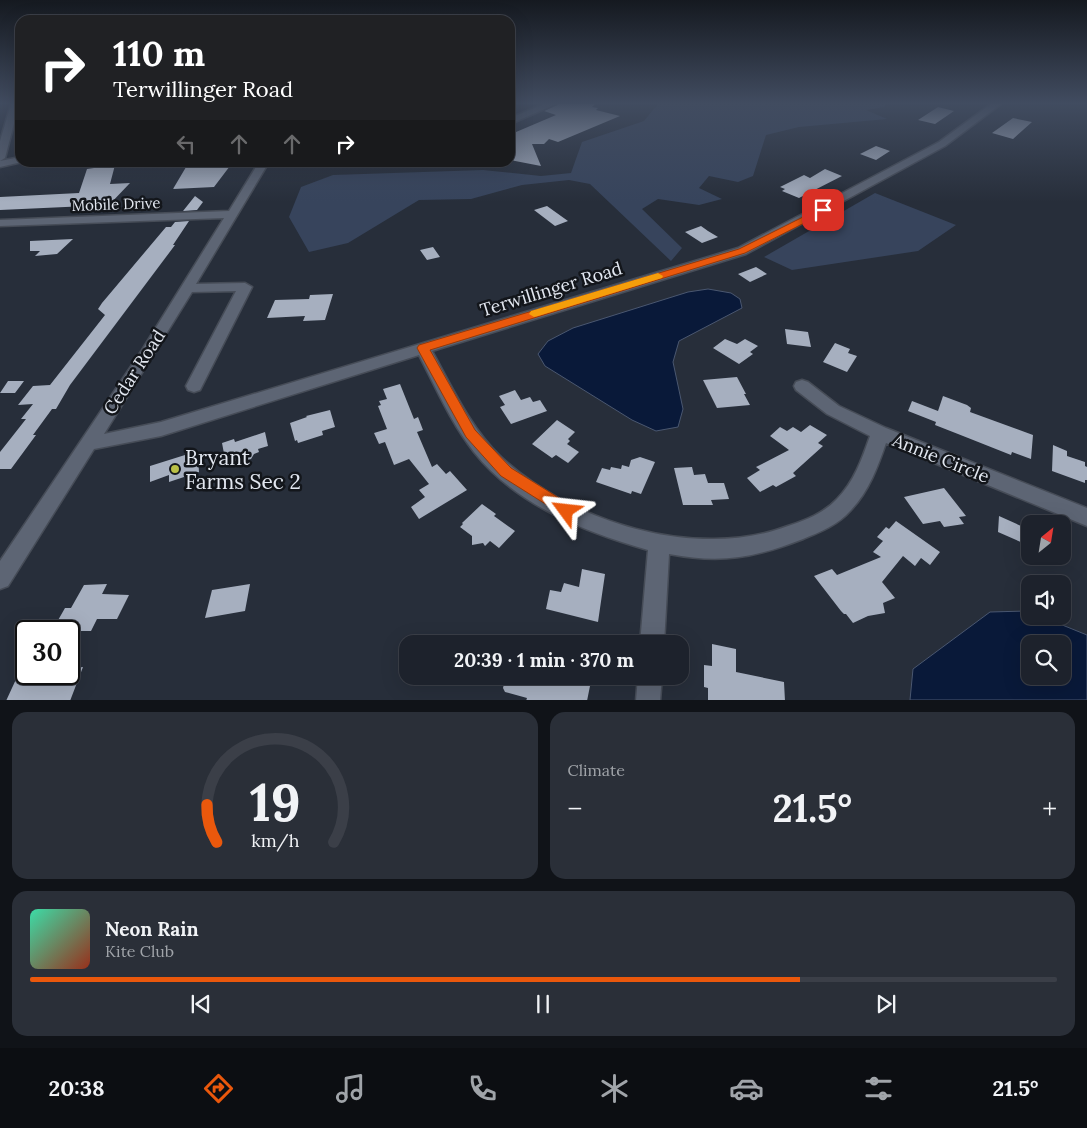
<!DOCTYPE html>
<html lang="en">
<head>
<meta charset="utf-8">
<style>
	body { margin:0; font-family:Lora,serif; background:#2a2f38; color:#f1f3f6; height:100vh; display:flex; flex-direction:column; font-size:19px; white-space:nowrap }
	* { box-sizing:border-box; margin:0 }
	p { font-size:16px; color:#a0a4a9 }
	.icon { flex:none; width:28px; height:28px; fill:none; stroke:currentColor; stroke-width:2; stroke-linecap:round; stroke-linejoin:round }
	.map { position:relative; height:700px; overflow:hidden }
	.side { display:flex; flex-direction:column; gap:12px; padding:12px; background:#101318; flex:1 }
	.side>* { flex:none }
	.guide { position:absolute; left:15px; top:15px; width:500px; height:152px; border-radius:15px; box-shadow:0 5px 20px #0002,0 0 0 1px #3b3f48; background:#202124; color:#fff; overflow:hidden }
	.needle { width:32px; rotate:30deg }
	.buttons { position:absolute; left:1021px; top:515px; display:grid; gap:10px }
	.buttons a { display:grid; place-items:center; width:50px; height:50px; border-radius:10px; background:#1d222c; box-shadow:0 5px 20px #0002,0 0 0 1px #3b3f48; font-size:25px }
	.speed { position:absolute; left:15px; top:620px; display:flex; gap:10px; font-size:25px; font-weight:700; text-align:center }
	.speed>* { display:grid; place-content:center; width:65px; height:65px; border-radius:50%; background:#1d222c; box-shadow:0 5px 20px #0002,0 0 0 1px #3b3f48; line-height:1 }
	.speed .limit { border:2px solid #111; border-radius:8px; background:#fff; color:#111 }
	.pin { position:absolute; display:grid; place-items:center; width:42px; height:42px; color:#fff; margin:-21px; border-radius:10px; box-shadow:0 2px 8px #0006 }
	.me { position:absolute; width:55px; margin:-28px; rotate:300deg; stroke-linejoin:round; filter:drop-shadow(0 0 4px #0008) }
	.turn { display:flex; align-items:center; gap:18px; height:105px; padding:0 15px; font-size:22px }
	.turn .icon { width:65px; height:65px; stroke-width:2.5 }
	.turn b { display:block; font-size:35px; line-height:42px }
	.lanes { display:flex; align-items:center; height:48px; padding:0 15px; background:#0003; justify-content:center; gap:25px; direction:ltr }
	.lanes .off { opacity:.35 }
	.big { font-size:38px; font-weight:700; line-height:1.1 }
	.side .tile { flex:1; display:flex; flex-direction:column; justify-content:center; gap:8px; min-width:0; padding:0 18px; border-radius:15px; background:#2a2f38 }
	.side .dial { align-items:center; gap:0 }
	.dial svg { height:130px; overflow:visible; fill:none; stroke:#3b3f48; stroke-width:7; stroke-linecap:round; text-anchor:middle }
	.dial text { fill:#f1f3f6; stroke:none }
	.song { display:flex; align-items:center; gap:15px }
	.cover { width:60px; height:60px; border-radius:8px; background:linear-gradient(135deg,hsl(160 70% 55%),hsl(10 70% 35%)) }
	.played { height:5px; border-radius:2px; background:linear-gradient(90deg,#ea580c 75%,#3b3f48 75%) }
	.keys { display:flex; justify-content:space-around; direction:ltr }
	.heat { display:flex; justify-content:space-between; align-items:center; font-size:28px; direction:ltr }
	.side .tiles { flex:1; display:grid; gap:12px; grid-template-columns:1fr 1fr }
	.tile:last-child { grid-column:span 2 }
	.trip { position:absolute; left:399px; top:635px; width:290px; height:50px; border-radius:15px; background:#1d222c; box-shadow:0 5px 20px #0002,0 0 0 1px #3b3f48; font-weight:700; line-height:50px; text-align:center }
	.dock { display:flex; height:80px; justify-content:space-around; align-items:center; background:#0c0e12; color:#a0a4a9 }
	.dock .icon { width:35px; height:35px }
	.dock .selected { color:#ea580c }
	.dock b { font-size:22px; color:#f1f3f6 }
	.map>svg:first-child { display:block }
	.green { fill:#37445c }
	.water { fill:#091939; stroke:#4a5770; fill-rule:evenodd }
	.building { fill:#a6afbf }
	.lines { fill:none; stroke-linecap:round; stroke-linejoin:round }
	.minor-casing { stroke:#464c57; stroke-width:3 }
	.minor { fill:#5d6574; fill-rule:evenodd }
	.route { fill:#ea580c; stroke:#983908 }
	.slow { fill:#f59e0b }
	.poi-dot { fill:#bac046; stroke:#13161b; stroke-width:2 }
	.labels { text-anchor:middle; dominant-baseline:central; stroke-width:5; stroke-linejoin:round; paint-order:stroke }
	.far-street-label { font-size:15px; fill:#e2e7f0; stroke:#13161b }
	.street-label { font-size:18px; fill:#e2e7f0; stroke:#13161b }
	.near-poi-label { font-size:21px; fill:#e2e7f0; stroke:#13161b; text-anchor:start }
</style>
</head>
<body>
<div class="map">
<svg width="1087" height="701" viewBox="0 0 1087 701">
	<rect width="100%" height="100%" fill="#272e3a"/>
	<path class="green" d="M 658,104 L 886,104 L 885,107 L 866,110 L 887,119 L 799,127 L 766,135 L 753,176 L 738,182 L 709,176 L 699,188 L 722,199 L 699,205 L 658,199 L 642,209 L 682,248 L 671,261 L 590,184 L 569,180 L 522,185 L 471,199 L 419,200 L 348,243 L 309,252 L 289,217 L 301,187 L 333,175 L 483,170 L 541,176 L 571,173 L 582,142 L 644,121 Z
		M 875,193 L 956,225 L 918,251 L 792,270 L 764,257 Z"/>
	<path class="water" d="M 708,289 L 731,293 L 740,299 L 742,308 L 679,341 L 673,362 L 683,409 L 678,427 L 656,431 L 632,420 L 545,366 L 538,354 L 548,341 L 573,328 L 688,292 Z
		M 1027,611 L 1030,612 L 1030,616 L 1040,616 L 1087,635 L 1087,700 L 910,700 L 913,669 L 990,612 ZM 1030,644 L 1062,644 L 1062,676 L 1030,676 Z"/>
	<path class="building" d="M 558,104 L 595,104 L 592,107 L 598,108 L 596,110 L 620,116 L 558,142 L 549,139 L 544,144 L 532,144 L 541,166 L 510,160 L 510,152 L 515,148 L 516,132 L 556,115 L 544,111 Z
		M 938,107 L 954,111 L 935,124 L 918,120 Z
		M 1013,118 L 1032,122 L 1013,139 L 992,133 Z
		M 876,146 L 890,151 L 876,160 L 860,154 Z
		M 189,162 L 233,162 L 214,187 L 173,189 Z
		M 115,165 L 110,184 L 130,183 L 109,205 L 0,210 L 0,197 L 79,193 L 87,169 Z
		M 825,169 L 842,176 L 799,198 L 782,191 L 785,189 L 780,187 L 804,175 L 810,178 Z
		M 195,196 L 203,202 L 197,210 L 183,211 Z
		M 547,206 L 568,221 L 555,226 L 534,210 Z
		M 189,221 L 173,245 L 175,245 L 70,385 L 56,409 L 52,409 L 33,435 L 36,435 L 11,469 L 0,469 L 0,452 L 26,419 L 21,419 L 33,404 L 18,405 L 33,386 L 50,385 L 105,315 L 98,309 L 102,303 L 166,227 L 171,227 L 175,222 Z
		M 701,226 L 708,231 L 718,237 L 702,243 L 685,232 Z
		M 73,239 L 57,254 L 35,256 L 40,251 L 30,251 L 30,241 Z
		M 433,247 L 440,257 L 427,260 L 420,250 Z
		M 756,267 L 767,274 L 750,282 L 738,274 Z
		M 333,294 L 325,320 L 303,321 L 305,316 L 267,318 L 275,300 L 309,299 L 310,295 Z
		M 785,329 L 808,332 L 811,347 L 787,344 Z
		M 725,339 L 737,344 L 745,339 L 758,346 L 750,352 L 753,354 L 739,364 L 713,348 Z
		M 835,343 L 850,349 L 848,353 L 857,356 L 847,372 L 823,362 Z
		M 737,377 L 746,394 L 744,394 L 750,405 L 717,408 L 703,380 Z
		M 8,381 L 24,381 L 15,393 L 0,393 Z
		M 400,384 L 414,419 L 418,417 L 423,430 L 417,432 L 432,467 L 437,464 L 446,474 L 450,471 L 467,490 L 419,519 L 411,507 L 425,497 L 419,490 L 429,484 L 409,459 L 394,465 L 385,442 L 379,444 L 374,433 L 387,429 L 378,406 L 381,405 L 379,401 L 387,399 L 383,389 Z
		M 515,390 L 521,400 L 530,397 L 533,402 L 540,400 L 547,411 L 511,424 L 500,407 L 505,405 L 499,396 Z
		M 943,396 L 967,405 L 971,408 L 970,412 L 1033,435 L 1031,459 L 1012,452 L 1011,455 L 958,434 L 935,425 L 936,422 L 908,411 L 912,401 L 938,411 Z
		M 330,410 L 335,427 L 322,431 L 323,435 L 298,443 L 297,440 L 295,441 L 290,423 L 307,417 L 306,416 Z
		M 557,420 L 575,432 L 568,439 L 570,441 L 567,444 L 579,452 L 568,463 L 556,455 L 552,458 L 532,444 Z
		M 810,425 L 827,435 L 818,443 L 823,446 L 793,473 L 796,476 L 776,487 L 773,485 L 760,492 L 747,478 L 760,470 L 756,467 L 789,450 L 770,436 L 780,427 L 787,431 L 793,427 L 801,432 Z
		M 265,432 L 268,446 L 258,449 L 259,452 L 254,454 L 251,459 L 247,460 L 242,459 L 226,464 L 222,443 L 234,439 L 235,442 Z
		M 1053,445 L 1067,451 L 1067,456 L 1085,462 L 1085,466 L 1087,467 L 1087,480 L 1085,480 L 1085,483 L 1052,471 Z
		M 185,455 L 185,461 L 198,457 L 199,472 L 169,482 L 169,475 L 150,482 L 150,466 Z
		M 640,457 L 655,462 L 641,494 L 632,491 L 631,494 L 596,482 L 602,468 L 610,470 L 611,467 L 621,469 L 622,465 L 629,467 L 631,460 Z
		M 692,467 L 694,475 L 705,474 L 708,483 L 724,483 L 729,499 L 711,500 L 713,505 L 683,505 L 674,468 Z
		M 944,488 L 966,516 L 959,517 L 964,524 L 944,527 L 940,521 L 923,524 L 904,497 Z
		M 482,504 L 496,514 L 494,516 L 515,531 L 499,548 L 490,541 L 485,546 L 483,543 L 472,545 L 472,536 L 460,527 L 463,524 L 462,523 Z
		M 999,516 L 1030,530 L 1030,546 L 998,532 Z
		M 896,521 L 940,552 L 930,565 L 921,558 L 915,566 L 903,556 L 882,582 L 895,598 L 883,603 L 885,613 L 868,616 L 853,623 L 846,614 L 844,614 L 841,611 L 814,576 L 832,569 L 837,575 L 881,557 L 873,552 L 883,541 L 877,537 L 886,527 L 889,529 Z
		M 582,569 L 605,574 L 598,622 L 546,609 L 550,590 L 561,592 L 564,583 L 579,587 Z
		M 107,584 L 102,594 L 129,595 L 117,619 L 97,619 L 91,631 L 58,631 L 64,622 L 57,622 L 65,608 L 71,608 L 84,585 Z
		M 250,584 L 245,611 L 205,618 L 212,590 Z
		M 712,644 L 736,649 L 736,672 L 784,682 L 785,701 L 708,701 L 708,688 L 704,687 L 704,665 L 712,666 Z
		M 83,667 L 70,701 L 6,701 L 18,675 L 69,674 L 69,669 Z
		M 506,676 L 592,676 L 587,701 L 526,701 L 527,698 L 505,692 L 503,688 Z"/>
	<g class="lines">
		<defs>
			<path id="minor" d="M 11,104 L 19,104 L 5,158 L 0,161 L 0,141 Z
				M 544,104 L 556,104 L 510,124 L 510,118 Z
				M 991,104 L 1001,104 L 945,146 L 746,254 L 432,351 C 452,387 470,427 500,456 C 570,522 696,561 788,526 C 806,520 824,513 837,499 C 854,482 862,459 870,436 L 827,414 L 796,390 L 794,386 L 796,382 L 802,380 L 808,382 L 839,406 L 886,428 L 1087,508 L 1087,526 L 886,443 C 878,466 869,491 851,510 C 838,525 820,532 803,539 C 754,558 721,564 669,554 L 664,644 L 640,644 L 648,550 C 585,532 516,505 474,452 C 451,423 436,388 419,355 L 161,436 L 94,449 L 8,586 L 0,589 L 0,561 L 142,350 L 224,218 L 0,226 L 0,220 L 229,211 L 259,162 L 269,162 L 196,284 L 245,283 L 252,287 L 200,390 L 194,392 L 188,390 L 186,386 L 236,291 L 192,292 L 104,434 L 161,422 L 738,248 L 939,142 Z
				M 20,157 L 20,162 L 22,162 L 0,167 L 0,161 Z
				M 638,676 L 662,676 L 660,701 L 636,701 Z"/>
		</defs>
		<use href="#minor" class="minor-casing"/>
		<use href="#minor" class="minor"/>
	</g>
	<linearGradient id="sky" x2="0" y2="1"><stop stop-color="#151920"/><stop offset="0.51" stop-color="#414c60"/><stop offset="1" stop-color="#414c60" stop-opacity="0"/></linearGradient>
	<rect width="1087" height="202" fill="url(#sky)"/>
	<path class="route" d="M 823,207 L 827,210 L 826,212 L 745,253 L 430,350 L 475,430 L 511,468 L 572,506 L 574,511 L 572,516 L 566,517 L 501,476 L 466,437 L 417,348 L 419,345 L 739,249 Z"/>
	<path class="slow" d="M 658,273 L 663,276 L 662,278 L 538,316 L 534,317 L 529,314 L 531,311 Z"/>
	<circle class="poi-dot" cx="175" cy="469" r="5"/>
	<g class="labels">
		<g class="far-street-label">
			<text transform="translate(116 204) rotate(-2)">Mobile Drive</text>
		</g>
		<g class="street-label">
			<text transform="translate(551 289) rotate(-17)">Terwillinger Road</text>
			<text transform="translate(134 372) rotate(-57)">Cedar Road</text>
			<text transform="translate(941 458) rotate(22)">Annie Circle</text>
		</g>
		<g class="near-poi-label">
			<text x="185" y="457">Bryant<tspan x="185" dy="24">Farms Sec 2</tspan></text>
		</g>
	</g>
</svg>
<div class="buttons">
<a><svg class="needle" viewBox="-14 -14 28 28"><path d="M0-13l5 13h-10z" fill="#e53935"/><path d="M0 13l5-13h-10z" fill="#a0a4a9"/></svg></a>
<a><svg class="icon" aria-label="sound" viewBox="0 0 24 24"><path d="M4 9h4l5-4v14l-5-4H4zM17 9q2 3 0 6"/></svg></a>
<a><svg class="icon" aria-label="search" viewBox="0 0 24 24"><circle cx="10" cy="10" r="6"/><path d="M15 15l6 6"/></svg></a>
</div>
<div class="speed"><div class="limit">30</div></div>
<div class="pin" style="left:823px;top:210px;background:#d93025"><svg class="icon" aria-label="arrive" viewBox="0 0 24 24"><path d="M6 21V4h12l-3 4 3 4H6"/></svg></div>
<svg class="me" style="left:566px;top:511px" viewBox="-20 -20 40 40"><path d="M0-17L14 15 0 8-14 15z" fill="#ea580c" stroke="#fff" stroke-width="4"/></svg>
<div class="trip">20:39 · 1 min · 370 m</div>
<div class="guide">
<div class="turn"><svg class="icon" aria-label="right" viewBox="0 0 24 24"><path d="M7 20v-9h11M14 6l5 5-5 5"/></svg><div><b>110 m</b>Terwillinger Road</div></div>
<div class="lanes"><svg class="icon off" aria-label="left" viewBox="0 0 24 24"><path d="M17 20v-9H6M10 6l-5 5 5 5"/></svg><svg class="icon off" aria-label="ahead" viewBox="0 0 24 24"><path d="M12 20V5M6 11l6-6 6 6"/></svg><svg class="icon off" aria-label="ahead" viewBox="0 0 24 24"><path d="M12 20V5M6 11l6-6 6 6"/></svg><svg class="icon" aria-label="right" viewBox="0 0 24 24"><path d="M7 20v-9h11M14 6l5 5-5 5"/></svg></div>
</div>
</div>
<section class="side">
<div class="tiles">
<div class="tile dial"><svg viewBox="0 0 100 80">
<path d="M14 69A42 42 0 1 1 86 69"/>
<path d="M14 69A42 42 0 0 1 8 46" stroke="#ea580c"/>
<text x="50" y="56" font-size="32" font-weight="700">19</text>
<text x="50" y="72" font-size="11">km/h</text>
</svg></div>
<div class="tile"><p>Climate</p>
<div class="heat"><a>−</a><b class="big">21.5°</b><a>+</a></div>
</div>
<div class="tile">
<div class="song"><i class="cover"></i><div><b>Neon Rain</b><p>Kite Club</p></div></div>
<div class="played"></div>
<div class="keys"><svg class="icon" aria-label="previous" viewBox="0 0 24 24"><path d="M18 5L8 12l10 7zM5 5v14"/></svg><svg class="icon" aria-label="pause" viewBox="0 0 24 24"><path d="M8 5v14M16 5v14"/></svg><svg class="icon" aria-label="next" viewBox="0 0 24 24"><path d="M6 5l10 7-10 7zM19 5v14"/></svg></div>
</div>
</div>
</section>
<nav class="dock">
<b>20:38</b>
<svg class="icon selected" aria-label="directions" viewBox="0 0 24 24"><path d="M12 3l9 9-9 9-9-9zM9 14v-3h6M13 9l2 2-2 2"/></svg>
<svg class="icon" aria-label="music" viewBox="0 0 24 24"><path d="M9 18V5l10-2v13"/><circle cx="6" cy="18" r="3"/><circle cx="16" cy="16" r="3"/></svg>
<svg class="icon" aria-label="phone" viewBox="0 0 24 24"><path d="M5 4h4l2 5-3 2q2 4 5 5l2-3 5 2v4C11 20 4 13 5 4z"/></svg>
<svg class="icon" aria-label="climate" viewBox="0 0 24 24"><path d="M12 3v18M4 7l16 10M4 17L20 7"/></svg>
<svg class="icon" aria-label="car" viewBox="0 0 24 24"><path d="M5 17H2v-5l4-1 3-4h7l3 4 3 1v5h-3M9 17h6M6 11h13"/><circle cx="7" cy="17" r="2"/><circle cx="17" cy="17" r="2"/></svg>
<svg class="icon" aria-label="filters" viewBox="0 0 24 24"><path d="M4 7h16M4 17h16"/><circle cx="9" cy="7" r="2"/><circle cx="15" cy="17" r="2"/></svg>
<b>21.5°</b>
</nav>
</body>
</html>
